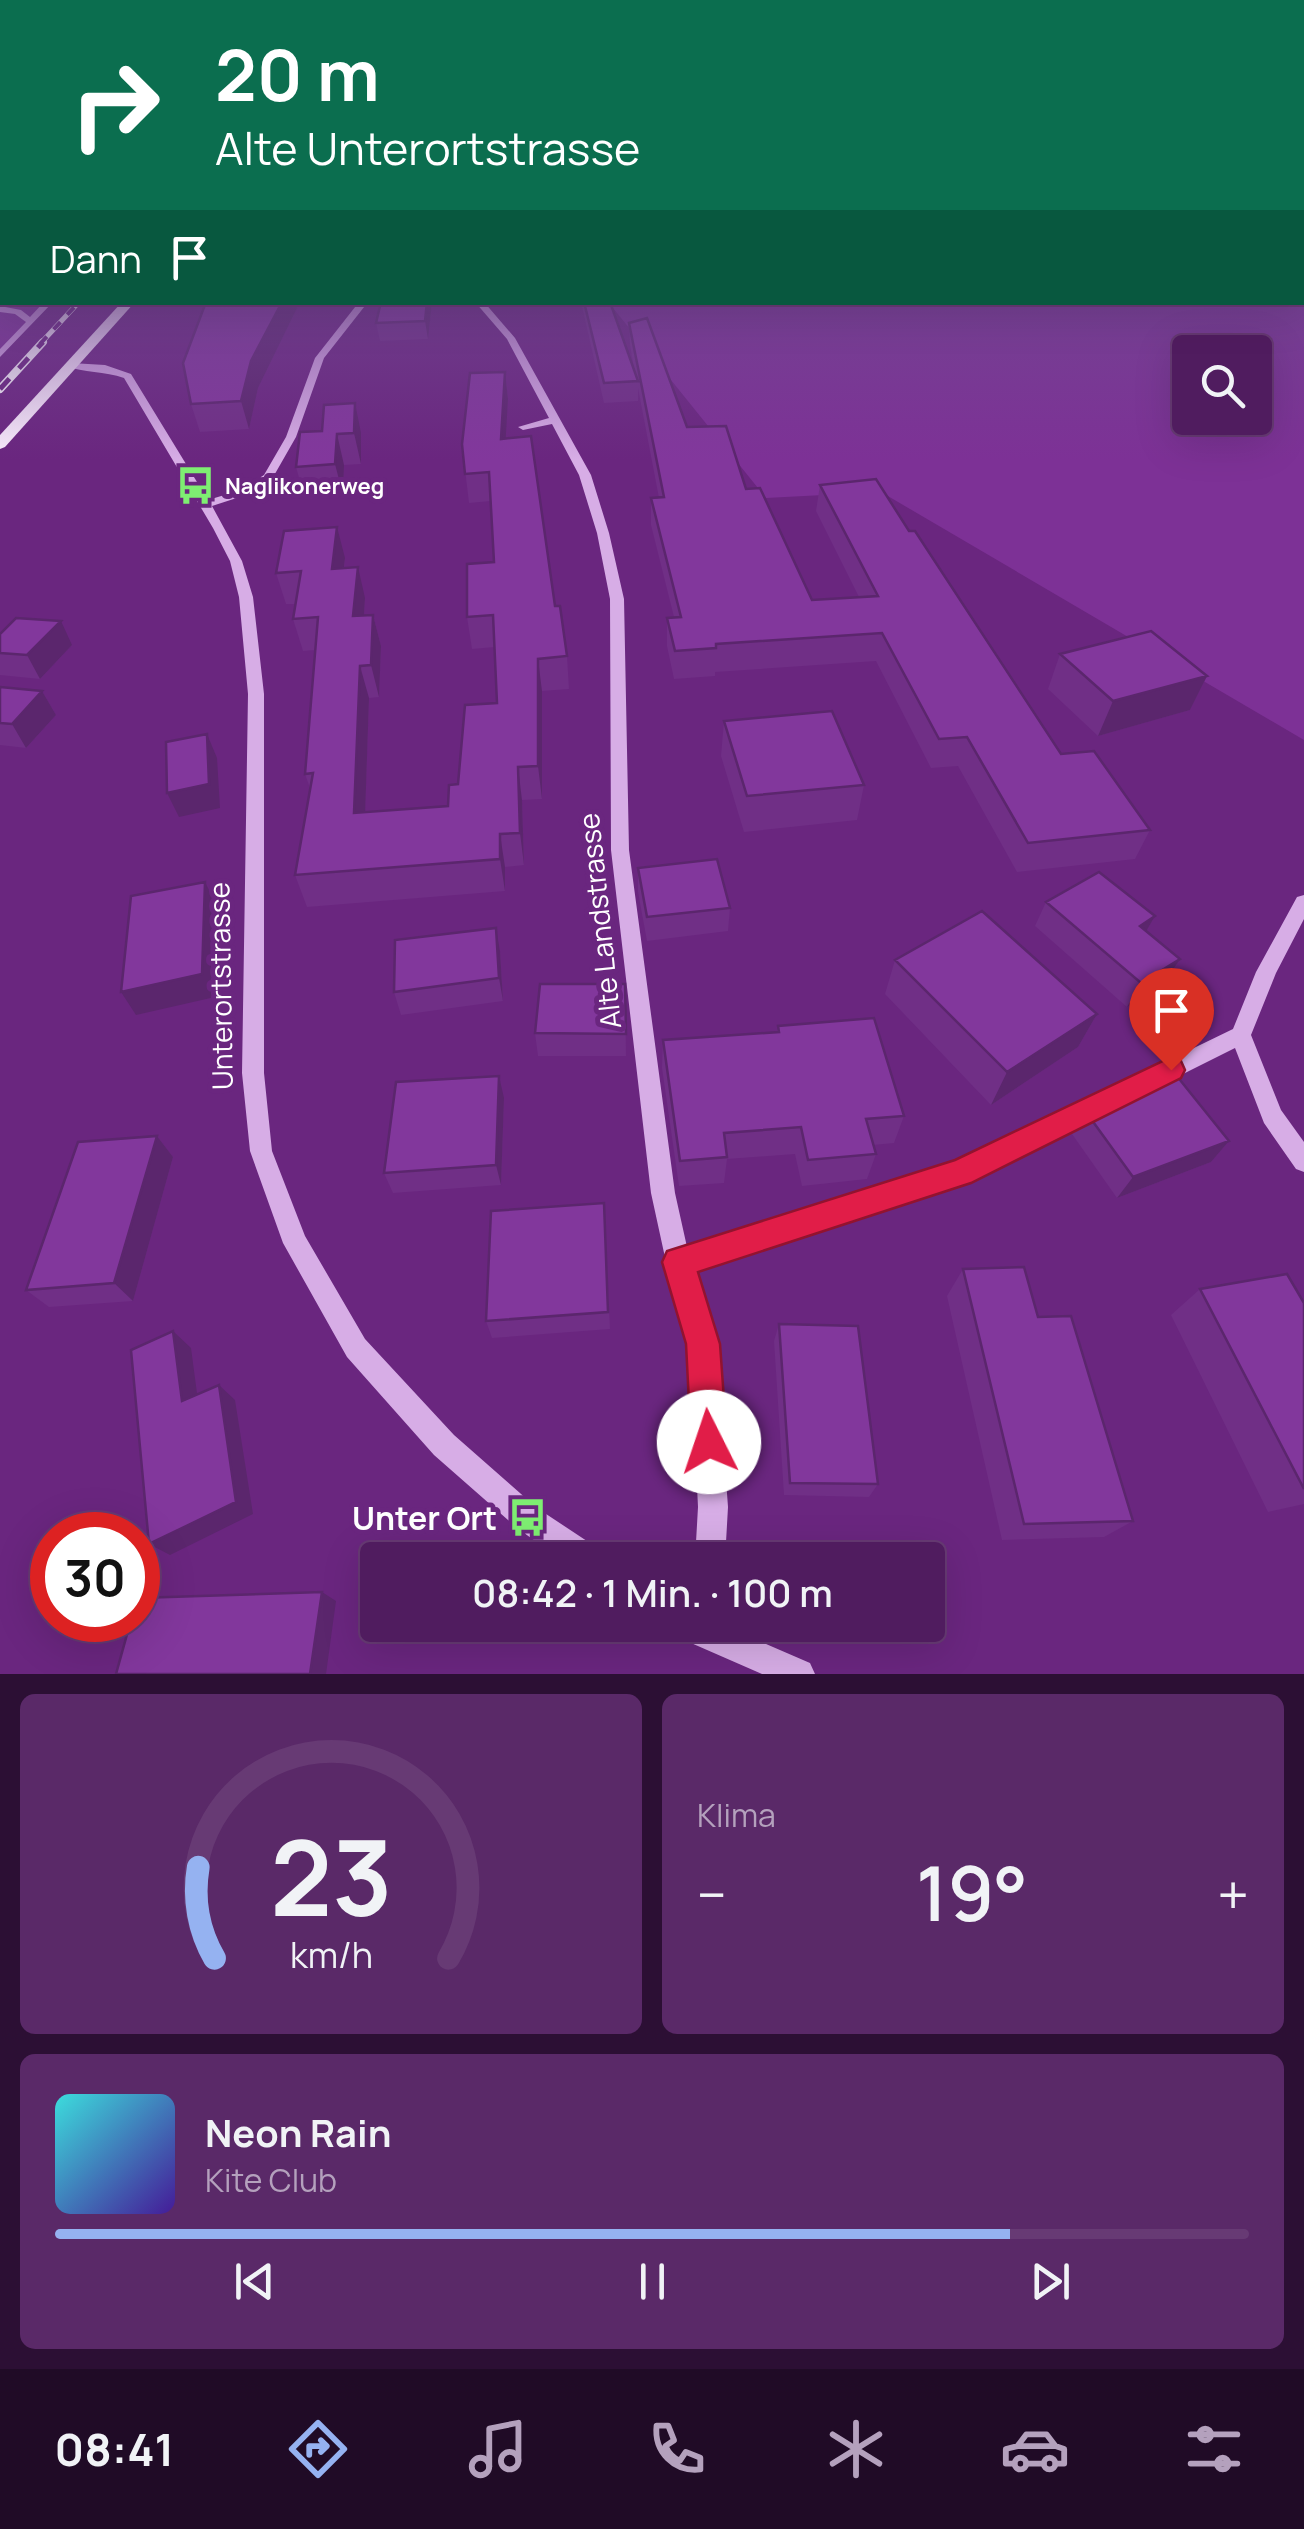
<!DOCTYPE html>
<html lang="de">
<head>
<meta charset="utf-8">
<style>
	body { margin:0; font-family:Manrope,sans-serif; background:#5a2968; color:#f1f3f6; height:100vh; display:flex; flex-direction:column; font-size:38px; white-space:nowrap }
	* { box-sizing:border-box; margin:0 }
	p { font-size:32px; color:#b4a1bd }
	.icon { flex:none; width:55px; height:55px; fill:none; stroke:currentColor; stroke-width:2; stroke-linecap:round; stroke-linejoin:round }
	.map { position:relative; height:1674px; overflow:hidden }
	.side { display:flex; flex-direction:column; gap:20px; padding:20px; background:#2c0f34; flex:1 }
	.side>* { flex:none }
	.hud { position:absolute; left:0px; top:0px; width:1305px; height:305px; box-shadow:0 10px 40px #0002,0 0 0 2px #673a74; background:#0b6e4f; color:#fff; overflow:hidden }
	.fabs { position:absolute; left:1172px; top:335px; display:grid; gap:20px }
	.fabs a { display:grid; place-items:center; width:100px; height:100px; border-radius:10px; background:#501c5f; box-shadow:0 10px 40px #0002,0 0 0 2px #673a74; font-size:50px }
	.speed { position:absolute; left:30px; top:1512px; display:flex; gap:20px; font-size:50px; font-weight:700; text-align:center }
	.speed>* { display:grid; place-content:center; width:130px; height:130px; border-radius:50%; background:#501c5f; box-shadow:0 10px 40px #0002,0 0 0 2px #673a74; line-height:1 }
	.speed .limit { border:15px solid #d22; background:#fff; color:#111 }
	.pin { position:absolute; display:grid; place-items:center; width:85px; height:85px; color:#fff; margin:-102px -42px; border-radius:50% 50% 50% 0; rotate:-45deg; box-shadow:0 0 10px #0007 }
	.pin .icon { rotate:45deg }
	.me { position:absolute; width:110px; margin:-55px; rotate:356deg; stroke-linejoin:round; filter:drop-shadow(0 0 8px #0008) }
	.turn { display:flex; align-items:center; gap:35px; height:210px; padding:0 50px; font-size:45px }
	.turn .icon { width:130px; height:130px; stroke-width:2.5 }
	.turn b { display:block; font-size:70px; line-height:85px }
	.then { display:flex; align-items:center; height:95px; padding:0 50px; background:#0003; gap:20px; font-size:38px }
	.big { font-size:75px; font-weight:600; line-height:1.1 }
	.side .card { flex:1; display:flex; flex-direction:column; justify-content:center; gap:15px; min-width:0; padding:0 35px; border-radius:15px; background:#5a2968 }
	.side .dial { align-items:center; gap:0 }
	.dial svg { height:260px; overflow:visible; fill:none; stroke:#673a74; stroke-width:7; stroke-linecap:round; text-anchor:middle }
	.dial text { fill:#f1f3f6; stroke:none }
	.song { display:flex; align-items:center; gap:30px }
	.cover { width:120px; height:120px; border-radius:15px; background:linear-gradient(135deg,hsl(180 70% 55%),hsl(260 70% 35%)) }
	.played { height:10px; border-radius:5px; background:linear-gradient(90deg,#95b2f1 80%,#673a74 80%) }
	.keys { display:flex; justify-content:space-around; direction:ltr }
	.heat { display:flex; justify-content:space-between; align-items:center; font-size:55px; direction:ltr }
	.side .tiles { flex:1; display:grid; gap:20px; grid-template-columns:1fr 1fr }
	.card:last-child { grid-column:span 2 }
	.trip { position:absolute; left:360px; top:1542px; width:585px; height:100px; border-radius:10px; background:#501c5f; box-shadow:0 10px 40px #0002,0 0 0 2px #673a74; font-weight:600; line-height:100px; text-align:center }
	.tab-bar { display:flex; height:160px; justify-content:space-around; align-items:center; background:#200b26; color:#b4a1bd }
	.tab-bar .icon { width:70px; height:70px }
	.tab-bar .selected { color:#95b2f1 }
	.tab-bar b { font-size:45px; color:#f1f3f6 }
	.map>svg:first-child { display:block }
	.green { fill:#7d3196; fill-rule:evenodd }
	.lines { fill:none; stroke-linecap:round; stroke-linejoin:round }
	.minor { fill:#d7ade6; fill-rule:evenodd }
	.major { fill:#faedfd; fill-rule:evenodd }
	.rail-far1-casing { stroke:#fff; stroke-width:5 }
	.rail-casing { stroke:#fff; stroke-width:8 }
	.rail-far1 { stroke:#6a267f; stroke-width:4; stroke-dasharray:10; stroke-linecap:butt }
	.rail { stroke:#6a267f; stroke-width:5; stroke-dasharray:14; stroke-linecap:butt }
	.wall { fill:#702f86 }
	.shaded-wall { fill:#5b266d }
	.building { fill:#82379c; stroke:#5b266d; stroke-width:2.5 }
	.route { fill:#e11d48; stroke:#92132f; stroke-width:2.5 }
	.labels { text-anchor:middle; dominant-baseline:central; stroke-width:10; stroke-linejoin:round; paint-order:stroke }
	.far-poi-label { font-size:22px; font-weight:bold; fill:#fff; stroke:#6a267f; text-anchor:start }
	.street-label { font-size:28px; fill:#fff; stroke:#6a267f }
	.near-poi-label { font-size:32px; font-weight:bold; fill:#fff; stroke:#6a267f; text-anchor:end }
</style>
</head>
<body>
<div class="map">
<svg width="1304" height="1674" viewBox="0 0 1304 1674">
	<rect width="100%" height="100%" fill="#6a267f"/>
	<path class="green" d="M 0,226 L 2,302 L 49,303 L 0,354 Z
		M 1304,226 L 1304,740 L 881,492 L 766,498 L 609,303 L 1302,302 ZM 1190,352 L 1255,352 L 1255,418 L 1190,418 Z"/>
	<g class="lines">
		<path class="minor" d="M 44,302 L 53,302 L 0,357 L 0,349 L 26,322 L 15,314 L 0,312 L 0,306 L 21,310 L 30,317 Z
			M 359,302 L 368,302 L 324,358 L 296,437 L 272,479 L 249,494 L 212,506 L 242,561 L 253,597 L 264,694 L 264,1073 L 272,1151 L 305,1236 L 365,1339 L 454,1435 L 537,1508 L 599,1549 L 603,1560 L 562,1560 L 517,1528 L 434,1455 L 347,1357 L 283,1243 L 250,1151 L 242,1073 L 248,694 L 239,597 L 230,561 L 213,528 L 124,378 C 105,371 83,373 66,366 L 71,363 L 105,365 L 131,374 L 208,500 L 241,490 L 264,475 L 286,437 L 315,358 Z
			M 475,302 L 484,302 L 515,338 L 591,475 L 609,533 L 624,599 L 629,850 L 675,1193 L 687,1247 L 957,1163 L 1233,1029 L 1256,972 L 1297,897 L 1304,895 L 1304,919 L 1276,973 L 1251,1035 L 1281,1110 L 1304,1142 L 1304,1172 L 1296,1169 L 1264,1123 L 1235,1048 L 969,1181 L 693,1270 L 716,1343 L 728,1507 L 725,1560 L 695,1560 L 698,1507 L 690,1343 L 666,1262 L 651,1193 L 611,850 L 610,599 L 597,533 L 579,475 L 552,424 L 523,430 L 518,427 L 549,418 L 507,339 Z
			M 670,1625 L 722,1625 L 810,1663 L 815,1674 L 762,1674 L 675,1636 Z"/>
		<path class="major" d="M 122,302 L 135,302 L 5,447 L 0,449 L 0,435 Z"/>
		<defs>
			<path id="rail-far1" d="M 40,344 L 79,302"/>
			<path id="rail" d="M 0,389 L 43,342"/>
		</defs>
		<use href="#rail-far1" class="rail-far1-casing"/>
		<use href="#rail" class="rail-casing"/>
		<use href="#rail-far1" class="rail-far1"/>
		<use href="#rail" class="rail"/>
	</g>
	<path class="wall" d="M 206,302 L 300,302 L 258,388 L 249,429 L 200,432 L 191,404 Z
		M 381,302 L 432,302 L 428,339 L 380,341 L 376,323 Z
		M 581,302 L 610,302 L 635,374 L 630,345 L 629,323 L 687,427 L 746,489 L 812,600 L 859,597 L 816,511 L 820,485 L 909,531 L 1061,754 L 1150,830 L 1135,859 L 1017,872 L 958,766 L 931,768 L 876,661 L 715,672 L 715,676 L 674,679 L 667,646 L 667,618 L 674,617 L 651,525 L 651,498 L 659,498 L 638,388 L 638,401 L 604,403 Z
		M 505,372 L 508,399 L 505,438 L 555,606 L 567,656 L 569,689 L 542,691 L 542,799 L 522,800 L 524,865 L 505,867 L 505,891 L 307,907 L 295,875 L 310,788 L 305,774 L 315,650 L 303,651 L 293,619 L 296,604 L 286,604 L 276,573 L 345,558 L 344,569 L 365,598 L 364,616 L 373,615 L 381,646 L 379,697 L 369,698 L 365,812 L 448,806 L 497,703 L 495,647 L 472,649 L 467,617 L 494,562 L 491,501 L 469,503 L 462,444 Z
		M 300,432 L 361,433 L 361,464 L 344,465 L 343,495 L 305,499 L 296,467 Z
		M 0,634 L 72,645 L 40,679 L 0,675 Z
		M 1060,654 L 1207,676 L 1190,710 L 1098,736 L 1048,689 Z
		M 0,687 L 42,691 L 56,715 L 26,748 L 0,745 Z
		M 724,721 L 864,785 L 857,820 L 744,832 L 721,756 Z
		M 638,868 L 730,908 L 728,931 L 647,941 L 638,892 Z
		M 1046,902 L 1155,916 L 1146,931 L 1180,959 L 1165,982 L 1127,1007 L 1035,926 Z
		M 496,928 L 500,951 L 503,1001 L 401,1015 L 394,992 Z
		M 895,960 L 1097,1014 L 1078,1047 L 991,1105 L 885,994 Z
		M 625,984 L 626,1056 L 538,1056 L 535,1033 Z
		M 778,1026 L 904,1116 L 894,1143 L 873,1145 L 876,1154 L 867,1179 L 802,1186 L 795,1154 L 727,1159 L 724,1183 L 679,1186 L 662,1068 L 663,1040 L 777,1032 Z
		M 504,1098 L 501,1185 L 393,1193 L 384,1173 Z
		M 1086,1112 L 1229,1141 L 1211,1162 L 1117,1198 L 1072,1134 Z
		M 157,1136 L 173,1157 L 133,1301 L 49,1307 L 26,1290 Z
		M 604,1203 L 610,1329 L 492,1338 L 486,1321 Z
		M 963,1269 L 1038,1317 L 1133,1521 L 1104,1537 L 1002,1540 L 947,1296 Z
		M 1200,1289 L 1304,1303 L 1304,1504 L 1268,1512 L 1171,1315 Z
		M 779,1324 L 878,1484 L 869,1497 L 784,1495 L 774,1341 Z"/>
	<path class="shaded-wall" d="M 282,302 L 300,302 L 258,388 L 249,429 L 241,401 L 251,361 Z
		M 427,302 L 432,302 L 428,339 L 425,321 Z
		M 505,372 L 508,399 L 504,467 L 501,439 Z
		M 355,403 L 361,433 L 361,464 L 354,433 Z
		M 337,434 L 344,465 L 343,495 L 335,464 Z
		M 337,527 L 345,558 L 340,601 L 332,569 Z
		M 358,567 L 365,598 L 362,648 L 353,616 Z
		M 373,615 L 381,646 L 379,697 L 371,665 Z
		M 61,621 L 72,645 L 40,679 L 27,655 Z
		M 538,659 L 542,691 L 542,799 L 538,766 Z
		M 360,666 L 369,698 L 364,846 L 354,813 Z
		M 1207,676 L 1190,710 L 1098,736 L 1113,701 Z
		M 42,691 L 56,715 L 26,748 L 12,724 Z
		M 207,734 L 217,758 L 220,808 L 179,817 L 167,793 Z
		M 518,767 L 522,800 L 524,865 L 520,833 Z
		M 500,834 L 505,867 L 505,891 L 500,859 Z
		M 205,882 L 217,906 L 215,997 L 136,1015 L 121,992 Z
		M 1155,916 L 1141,940 L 1140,926 Z
		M 496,928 L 500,951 L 503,1001 L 499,978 Z
		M 1180,959 L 1165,982 L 1127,1007 L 1141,983 Z
		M 1097,1014 L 1078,1047 L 991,1105 L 1007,1072 Z
		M 499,1076 L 504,1098 L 501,1185 L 496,1165 Z
		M 157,1136 L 173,1157 L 133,1301 L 114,1283 Z
		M 1229,1141 L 1211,1162 L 1117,1198 L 1133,1177 Z
		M 173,1331 L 191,1348 L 200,1416 L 182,1401 Z
		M 219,1385 L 235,1400 L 253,1514 L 170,1555 L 149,1544 Z
		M 322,1592 L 336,1601 L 326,1674 L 310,1674 Z"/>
	<path class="building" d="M 206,302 L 282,302 L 251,361 L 241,401 L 191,404 L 183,363 Z
		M 381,302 L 427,302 L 425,321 L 376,323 Z
		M 584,302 L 610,302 L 638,381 L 604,383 Z
		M 647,318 L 687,427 L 726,426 L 746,489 L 760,488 L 812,600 L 878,596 L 820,485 L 876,479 L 909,531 L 915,531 L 1061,754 L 1094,751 L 1150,830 L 1028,843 L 967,737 L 939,739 L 882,633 L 716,644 L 716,648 L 675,651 L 667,618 L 681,617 L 651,498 L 664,497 L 629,323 Z
		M 505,372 L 501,439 L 531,436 L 555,606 L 560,606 L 567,656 L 538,659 L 538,766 L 518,767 L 520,833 L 500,834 L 500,859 L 295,875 L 313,773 L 305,774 L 318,617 L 293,619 L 301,571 L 276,573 L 284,531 L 337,527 L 332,569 L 358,567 L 353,616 L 373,615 L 371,665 L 360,666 L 354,813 L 448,806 L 449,785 L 458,784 L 465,705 L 497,703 L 493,615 L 467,617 L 467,564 L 494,562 L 489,472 L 465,474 L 462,444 L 470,373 Z
		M 355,403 L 354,433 L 337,434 L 335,464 L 296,467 L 300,432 L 322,431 L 324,405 Z
		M 16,618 L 61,621 L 27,655 L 0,653 L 0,634 Z
		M 1151,631 L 1207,676 L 1113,701 L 1060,654 Z
		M 0,687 L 42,691 L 12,724 L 0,723 Z
		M 832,711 L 864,785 L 747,796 L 724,721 Z
		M 207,734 L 209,784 L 167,793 L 166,742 Z
		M 717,859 L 730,908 L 647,917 L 638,868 Z
		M 1099,872 L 1155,916 L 1140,926 L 1180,959 L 1141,983 L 1046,902 Z
		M 205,882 L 202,974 L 121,992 L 131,896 Z
		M 982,911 L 1097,1014 L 1007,1072 L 895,960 Z
		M 496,928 L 499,978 L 394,992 L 395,940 Z
		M 540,984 L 625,984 L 626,1034 L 535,1033 Z
		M 874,1018 L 904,1116 L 866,1119 L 876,1154 L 808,1160 L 801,1127 L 724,1133 L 727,1157 L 680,1161 L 663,1040 L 779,1032 L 778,1026 Z
		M 1172,1070 L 1229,1141 L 1133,1177 L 1086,1112 Z
		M 499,1076 L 496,1165 L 384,1173 L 396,1082 Z
		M 157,1136 L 114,1283 L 26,1290 L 78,1142 Z
		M 604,1203 L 608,1312 L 486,1321 L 491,1211 Z
		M 1024,1267 L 1038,1317 L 1071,1316 L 1133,1521 L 1024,1524 L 963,1269 Z
		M 1287,1274 L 1304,1303 L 1304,1489 L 1200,1289 Z
		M 779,1324 L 858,1326 L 878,1484 L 790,1483 Z
		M 173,1331 L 182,1401 L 219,1385 L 236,1502 L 149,1544 L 131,1350 Z
		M 322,1592 L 310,1674 L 116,1674 L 131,1620 L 138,1620 L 138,1598 Z"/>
	<linearGradient id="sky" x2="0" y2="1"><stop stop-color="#3a1546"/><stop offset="0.49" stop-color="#704790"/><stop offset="1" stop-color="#704790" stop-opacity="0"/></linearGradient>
	<rect width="1304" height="460" fill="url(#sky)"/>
	<path class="route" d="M 1171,1057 L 1181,1061 L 1185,1070 L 1181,1078 L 971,1183 L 698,1272 L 720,1344 L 727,1442 L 722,1454 L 709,1460 L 696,1454 L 691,1442 L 686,1344 L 662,1262 L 667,1251 L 955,1160 Z"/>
	<defs>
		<symbol id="bus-bare" viewBox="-9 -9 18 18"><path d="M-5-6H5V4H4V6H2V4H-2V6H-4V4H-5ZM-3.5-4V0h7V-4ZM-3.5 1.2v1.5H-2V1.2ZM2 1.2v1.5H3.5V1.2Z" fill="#7eee72" stroke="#6a267f" stroke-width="2.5" paint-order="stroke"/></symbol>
	</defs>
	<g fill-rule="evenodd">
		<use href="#bus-bare" x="168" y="458" width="55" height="55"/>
		<use href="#bus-bare" x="500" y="1490" width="55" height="55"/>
	</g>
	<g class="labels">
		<g class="far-poi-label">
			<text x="225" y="486">Naglikonerweg</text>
		</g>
		<g class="street-label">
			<text transform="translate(599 921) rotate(-96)">Alte Landstrasse</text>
			<text transform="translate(220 986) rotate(-91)">Unterortstrasse</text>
		</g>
		<g class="near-poi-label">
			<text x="497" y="1518">Unter Ort</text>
		</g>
	</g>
</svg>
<div class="fabs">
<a><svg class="icon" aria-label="search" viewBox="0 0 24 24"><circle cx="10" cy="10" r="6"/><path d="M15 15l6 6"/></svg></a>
</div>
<div class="speed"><div class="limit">30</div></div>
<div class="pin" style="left:1171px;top:1070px;background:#d93025"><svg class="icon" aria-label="arrive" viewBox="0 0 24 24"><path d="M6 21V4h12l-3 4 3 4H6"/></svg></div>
<svg class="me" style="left:709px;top:1442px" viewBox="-20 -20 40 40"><circle r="19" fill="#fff"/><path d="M0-13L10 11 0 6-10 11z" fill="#e11d48"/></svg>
<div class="trip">08:42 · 1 Min. · 100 m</div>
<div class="hud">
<div class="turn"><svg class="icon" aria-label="right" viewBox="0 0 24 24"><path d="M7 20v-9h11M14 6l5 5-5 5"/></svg><div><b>20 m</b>Alte Unterortstrasse</div></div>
<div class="then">Dann<svg class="icon" aria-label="arrive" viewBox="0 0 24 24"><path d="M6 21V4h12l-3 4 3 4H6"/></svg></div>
</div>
</div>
<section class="side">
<div class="tiles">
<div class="card dial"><svg viewBox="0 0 100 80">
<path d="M14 69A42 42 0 1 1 86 69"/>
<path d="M14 69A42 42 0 0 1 9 41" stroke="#95b2f1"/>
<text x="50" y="56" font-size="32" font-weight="700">23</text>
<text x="50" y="72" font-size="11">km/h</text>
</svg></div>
<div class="card"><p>Klima</p>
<div class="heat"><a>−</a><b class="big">19°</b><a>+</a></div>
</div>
<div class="card">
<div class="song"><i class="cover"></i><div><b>Neon Rain</b><p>Kite Club</p></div></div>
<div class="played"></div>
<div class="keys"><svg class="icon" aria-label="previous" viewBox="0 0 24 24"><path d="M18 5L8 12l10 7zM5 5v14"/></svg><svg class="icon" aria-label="pause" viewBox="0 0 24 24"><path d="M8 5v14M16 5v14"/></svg><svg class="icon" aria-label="next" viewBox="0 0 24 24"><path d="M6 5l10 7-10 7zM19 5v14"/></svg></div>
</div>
</div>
</section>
<nav class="tab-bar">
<b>08:41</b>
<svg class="icon selected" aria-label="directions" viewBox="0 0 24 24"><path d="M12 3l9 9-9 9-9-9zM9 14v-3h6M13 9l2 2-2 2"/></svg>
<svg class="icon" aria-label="music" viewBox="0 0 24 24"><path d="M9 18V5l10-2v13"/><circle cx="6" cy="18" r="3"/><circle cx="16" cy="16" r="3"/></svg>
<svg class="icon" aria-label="phone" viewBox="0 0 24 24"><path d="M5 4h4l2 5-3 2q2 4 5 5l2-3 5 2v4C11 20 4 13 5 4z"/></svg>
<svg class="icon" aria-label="climate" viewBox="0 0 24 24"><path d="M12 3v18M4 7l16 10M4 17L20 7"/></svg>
<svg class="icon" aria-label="car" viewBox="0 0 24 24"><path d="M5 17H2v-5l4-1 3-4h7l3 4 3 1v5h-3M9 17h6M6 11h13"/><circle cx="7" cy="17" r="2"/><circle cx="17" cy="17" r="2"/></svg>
<svg class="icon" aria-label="filters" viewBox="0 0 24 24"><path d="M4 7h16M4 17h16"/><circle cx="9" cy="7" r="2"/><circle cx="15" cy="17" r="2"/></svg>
</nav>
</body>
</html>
